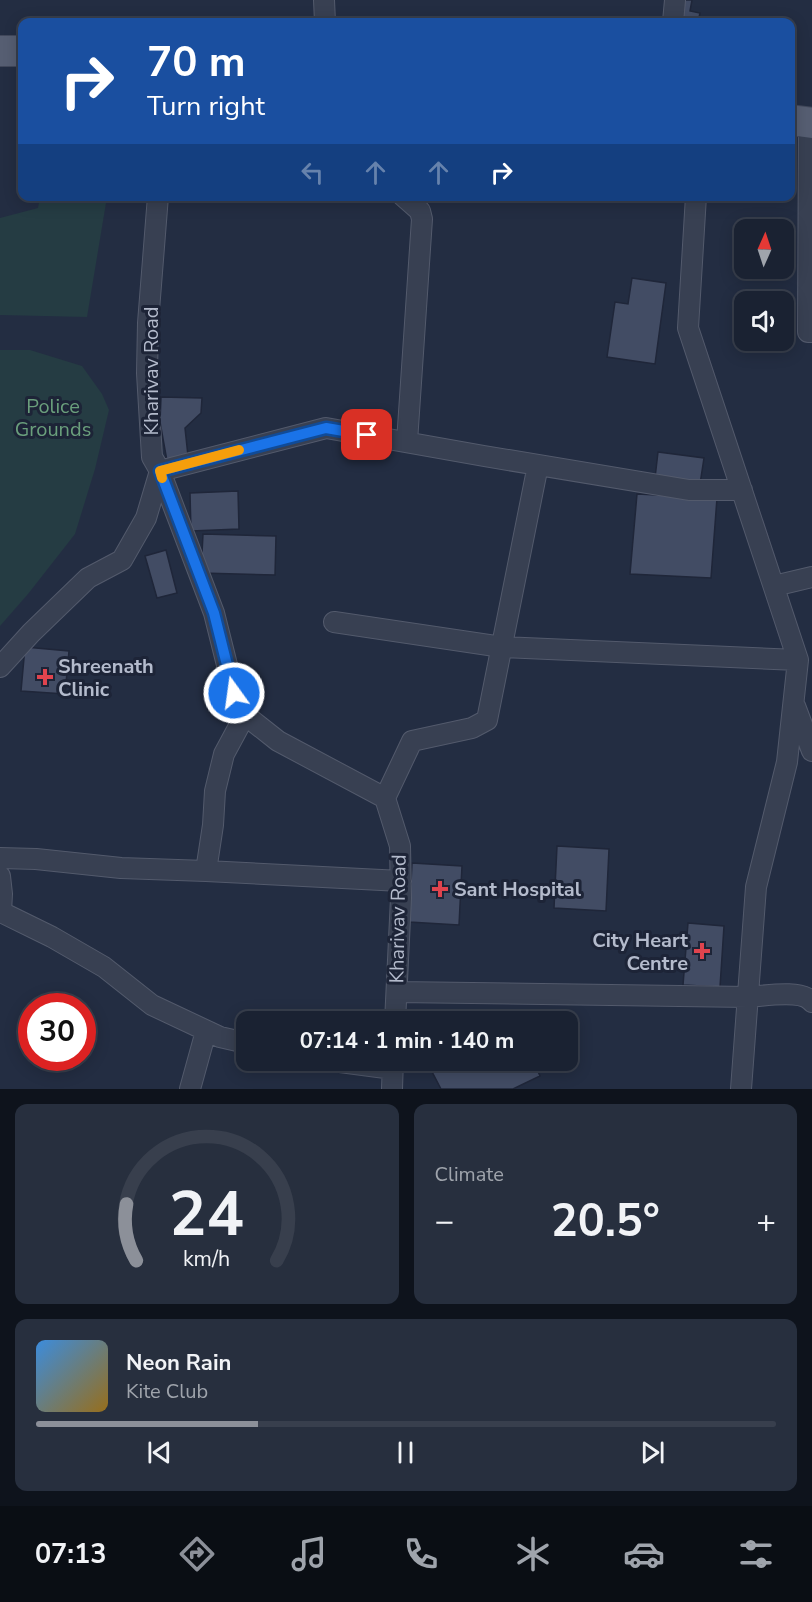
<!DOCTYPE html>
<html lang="en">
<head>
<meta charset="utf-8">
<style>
	body { margin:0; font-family:"Nunito Sans",sans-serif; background:#272f3e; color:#f1f3f6; height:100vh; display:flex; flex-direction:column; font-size:22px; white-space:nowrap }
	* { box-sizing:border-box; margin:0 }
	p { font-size:20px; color:#9fa4ac }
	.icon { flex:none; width:33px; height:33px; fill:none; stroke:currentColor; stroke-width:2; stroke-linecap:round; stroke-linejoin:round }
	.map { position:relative; height:1089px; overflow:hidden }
	.details { display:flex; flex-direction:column; gap:15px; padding:15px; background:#0e131c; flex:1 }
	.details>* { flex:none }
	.banner { position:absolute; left:18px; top:18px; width:777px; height:183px; border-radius:12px; box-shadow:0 3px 15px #0003,0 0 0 2px #383f4d; background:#1a4fa0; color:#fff; overflow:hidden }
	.needle { width:39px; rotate:3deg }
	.controls { position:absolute; left:734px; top:219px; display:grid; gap:12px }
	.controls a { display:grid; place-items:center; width:60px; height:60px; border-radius:12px; background:#1a2232; box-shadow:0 3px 15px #0003,0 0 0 2px #383f4d; font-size:30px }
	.speed { position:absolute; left:18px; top:993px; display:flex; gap:12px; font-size:30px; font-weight:700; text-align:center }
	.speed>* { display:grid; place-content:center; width:78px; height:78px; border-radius:50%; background:#1a2232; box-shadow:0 3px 15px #0003,0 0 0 2px #383f4d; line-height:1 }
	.speed .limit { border:9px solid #d22; background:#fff; color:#111 }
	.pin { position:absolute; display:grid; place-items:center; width:51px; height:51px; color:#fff; margin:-26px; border-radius:12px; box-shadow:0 3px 9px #0006 }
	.me { position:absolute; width:66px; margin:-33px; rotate:346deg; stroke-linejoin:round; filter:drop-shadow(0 0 4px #0008) }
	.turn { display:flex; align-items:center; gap:21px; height:126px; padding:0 30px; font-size:27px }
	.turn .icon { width:78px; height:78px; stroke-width:2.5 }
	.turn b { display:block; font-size:42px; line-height:51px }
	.lanes { display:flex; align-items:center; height:57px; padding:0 30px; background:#0003; justify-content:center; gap:30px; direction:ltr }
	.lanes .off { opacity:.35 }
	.big { font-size:45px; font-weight:700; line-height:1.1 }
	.details .tile { flex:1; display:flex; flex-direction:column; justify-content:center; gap:9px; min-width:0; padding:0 21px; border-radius:12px; background:#272f3e }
	.details .dial { align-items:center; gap:0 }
	.dial svg { height:156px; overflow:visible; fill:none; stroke:#383f4d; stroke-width:7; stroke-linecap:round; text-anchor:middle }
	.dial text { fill:#f1f3f6; stroke:none }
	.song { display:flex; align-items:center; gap:18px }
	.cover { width:72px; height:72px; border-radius:9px; background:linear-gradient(135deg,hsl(210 70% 55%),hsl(40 70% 35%)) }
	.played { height:6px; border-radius:3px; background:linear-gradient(90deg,#8c9099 30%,#383f4d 30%) }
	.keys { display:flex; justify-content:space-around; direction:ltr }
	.heat { display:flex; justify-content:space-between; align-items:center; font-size:33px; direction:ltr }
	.details .tiles { flex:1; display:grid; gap:15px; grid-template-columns:1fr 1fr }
	.tile:last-child { grid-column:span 2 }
	.trip { position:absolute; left:236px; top:1011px; width:342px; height:60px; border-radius:12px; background:#1a2232; box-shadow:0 3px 15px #0003,0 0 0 2px #383f4d; font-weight:700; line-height:60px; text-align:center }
	.tabs { display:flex; height:96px; justify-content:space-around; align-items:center; background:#0a0e14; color:#9fa4ac }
	.tabs .icon { width:42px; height:42px }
	.tabs .on { color:#8c9099 }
	.tabs b { font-size:27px; color:#f1f3f6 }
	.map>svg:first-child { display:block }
	.green { fill:#253c43 }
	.building { fill:#424c64; stroke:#1f2639; stroke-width:1.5 }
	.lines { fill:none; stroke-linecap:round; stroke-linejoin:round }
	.minor-casing { stroke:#535a6c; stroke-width:22 }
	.primary-casing { stroke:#41485b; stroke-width:32 }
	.minor { stroke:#384052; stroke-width:20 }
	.primary { stroke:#565e72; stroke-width:30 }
	.route-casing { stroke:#114b97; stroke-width:15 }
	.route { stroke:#1a73e8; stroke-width:10 }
	.slow { stroke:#f59e0b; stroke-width:10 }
	.health-dot { fill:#e0444e; stroke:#1d2437; stroke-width:2 }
	.labels { text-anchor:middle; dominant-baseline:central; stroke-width:6; stroke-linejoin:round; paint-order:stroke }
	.street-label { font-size:20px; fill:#b4bbcc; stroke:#1d2437 }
	.park-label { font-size:20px; fill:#6a9f7c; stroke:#1d2437 }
	.poi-label { font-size:20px; font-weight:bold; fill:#b4bbcc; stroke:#1d2437; text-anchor:start }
</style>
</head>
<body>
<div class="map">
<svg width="812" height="1089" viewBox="0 0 812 1089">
	<rect width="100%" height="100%" fill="#232d42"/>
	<path class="green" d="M 40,197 L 107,197 L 87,317 L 0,315 L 0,218 L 38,208 Z
		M 0,350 L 30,350 L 82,366 L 102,394 L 109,410 L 95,469 L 75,534 L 28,594 L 0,626 Z"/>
	<path class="building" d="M 683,0 L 692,0 L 690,11 L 700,13 L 698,22 L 676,22 Z
		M 632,278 L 666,283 L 655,364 L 607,357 L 615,302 L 628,304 Z
		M 161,397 L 202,398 L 201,413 L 185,428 L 188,456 L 167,461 L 160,422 Z
		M 658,452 L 704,458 L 700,484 L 655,478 Z
		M 238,491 L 239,529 L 191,531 L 190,493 Z
		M 637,494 L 717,498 L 711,578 L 630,574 Z
		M 203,534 L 276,536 L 275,575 L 201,573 Z
		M 166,550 L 177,593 L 157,598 L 145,556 Z
		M 25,647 L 69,651 L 65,694 L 21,691 Z
		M 557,846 L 609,849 L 606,911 L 554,908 Z
		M 412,863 L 462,866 L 459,925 L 409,922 Z
		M 688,923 L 724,926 L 720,987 L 683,985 Z
		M 484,1019 L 514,1019 L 515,1022 L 481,1022 Z
		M 428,1060 L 479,1060 L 481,1064 L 488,1060 L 533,1060 L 540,1076 L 513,1089 L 441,1089 L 428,1064 Z"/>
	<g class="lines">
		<defs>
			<path id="minor" d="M 324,0 L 325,22
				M 673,22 L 675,0
				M 809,122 L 808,332 L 812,332
				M 158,196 L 148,323 L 147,373 L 152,457 L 160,471 L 214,613 L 234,693 L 245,715 L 278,741 L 385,798 L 400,846 L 401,898 L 395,1022
				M 403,196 L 420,211 L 422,219 L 407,442
				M 696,196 L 688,328 L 798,660 L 787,762 L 756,887 L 741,1089
				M 774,586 L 812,577
				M 334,622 L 502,647 L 798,660
				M 0,667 L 31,633 L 88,578 L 122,560 L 146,518 L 160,471 L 326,428 L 484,456 L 689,490 L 742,490
				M 795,706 L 812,751
				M 385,798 L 412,741 L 472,728 L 487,720 L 538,465
				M 0,858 L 36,859 L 121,868 L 206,871 L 213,825 L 215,791 L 224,754 L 245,715
				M 206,871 L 401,881
				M 0,876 L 2,894 L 1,912 L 52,937 L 104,967 L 152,1005 L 220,1037 L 246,1043
				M 397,992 L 748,997 C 764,996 802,989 812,1002
				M 325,1060 L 393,1069
				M 190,1089 L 206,1031
				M 392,1089 L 393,1060"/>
			<path id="primary" d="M 0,51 L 22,51
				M 790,120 L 812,123"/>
		</defs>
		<use href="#minor" class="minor-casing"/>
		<use href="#primary" class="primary-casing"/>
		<use href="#minor" class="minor"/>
		<use href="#primary" class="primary"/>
	</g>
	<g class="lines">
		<defs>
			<path id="route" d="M 234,693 L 214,613 L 160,471 L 326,428 L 367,435"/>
		</defs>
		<use href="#route" class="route-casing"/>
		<use href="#route" class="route"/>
		<path class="slow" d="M 162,478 L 160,471 L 239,450"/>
	</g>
	<g class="health-dot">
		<path d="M42 668h6v6h6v6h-6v6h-6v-6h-6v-6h6z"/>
		<path d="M437 880h6v6h6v6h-6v6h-6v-6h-6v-6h6z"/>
		<path d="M699 942h6v6h6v6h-6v6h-6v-6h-6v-6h6z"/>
	</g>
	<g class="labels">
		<g class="street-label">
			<text transform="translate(151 371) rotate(-90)">Kharivav Road</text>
			<text transform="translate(398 919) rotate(-89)">Kharivav Road</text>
		</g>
		<g class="park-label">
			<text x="53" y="406">Police<tspan x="53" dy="23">Grounds</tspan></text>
		</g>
		<g class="poi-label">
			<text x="58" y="666">Shreenath<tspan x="58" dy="23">Clinic</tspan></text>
			<text x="454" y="889">Sant Hospital</text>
			<text x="688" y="940" text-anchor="end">City Heart<tspan x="688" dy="23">Centre</tspan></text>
		</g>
	</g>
</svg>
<div class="controls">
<a><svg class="needle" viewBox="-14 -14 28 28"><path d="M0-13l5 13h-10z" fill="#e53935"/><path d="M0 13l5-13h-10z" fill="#9fa4ac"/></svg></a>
<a><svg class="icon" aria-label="sound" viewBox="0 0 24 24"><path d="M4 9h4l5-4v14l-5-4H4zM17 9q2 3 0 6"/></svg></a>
</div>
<div class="speed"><div class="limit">30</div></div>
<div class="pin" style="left:367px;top:435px;background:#d93025"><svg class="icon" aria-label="arrive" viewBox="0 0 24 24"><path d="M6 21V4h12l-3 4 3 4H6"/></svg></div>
<svg class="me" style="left:234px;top:693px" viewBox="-20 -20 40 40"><circle r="17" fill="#1a73e8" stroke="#fff" stroke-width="3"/><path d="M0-11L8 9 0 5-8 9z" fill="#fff"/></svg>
<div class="trip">07:14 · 1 min · 140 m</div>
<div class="banner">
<div class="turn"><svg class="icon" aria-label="right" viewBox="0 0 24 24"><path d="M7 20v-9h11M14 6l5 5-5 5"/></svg><div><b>70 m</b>Turn right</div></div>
<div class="lanes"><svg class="icon off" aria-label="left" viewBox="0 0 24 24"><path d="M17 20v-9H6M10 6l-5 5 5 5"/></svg><svg class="icon off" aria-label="ahead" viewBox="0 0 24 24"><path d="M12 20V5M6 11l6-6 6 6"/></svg><svg class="icon off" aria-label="ahead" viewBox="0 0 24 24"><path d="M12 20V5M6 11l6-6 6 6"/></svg><svg class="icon" aria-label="right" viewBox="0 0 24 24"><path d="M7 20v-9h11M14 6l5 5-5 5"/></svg></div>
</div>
</div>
<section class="details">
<div class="tiles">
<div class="tile dial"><svg viewBox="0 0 100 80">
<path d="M14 69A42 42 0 1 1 86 69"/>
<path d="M14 69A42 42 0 0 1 9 40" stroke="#8c9099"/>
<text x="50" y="56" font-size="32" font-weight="700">24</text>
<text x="50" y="72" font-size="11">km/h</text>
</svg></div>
<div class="tile"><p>Climate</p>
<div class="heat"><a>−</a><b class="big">20.5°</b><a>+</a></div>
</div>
<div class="tile">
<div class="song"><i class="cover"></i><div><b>Neon Rain</b><p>Kite Club</p></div></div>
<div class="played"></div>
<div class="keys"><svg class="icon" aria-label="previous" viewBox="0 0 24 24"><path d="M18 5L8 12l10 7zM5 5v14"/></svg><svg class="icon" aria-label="pause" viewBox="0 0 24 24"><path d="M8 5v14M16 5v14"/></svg><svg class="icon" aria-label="next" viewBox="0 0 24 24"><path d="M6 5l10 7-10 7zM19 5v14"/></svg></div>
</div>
</div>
</section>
<nav class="tabs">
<b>07:13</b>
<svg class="icon on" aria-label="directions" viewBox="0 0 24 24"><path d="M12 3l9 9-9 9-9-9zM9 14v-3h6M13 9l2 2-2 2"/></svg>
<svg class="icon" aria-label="music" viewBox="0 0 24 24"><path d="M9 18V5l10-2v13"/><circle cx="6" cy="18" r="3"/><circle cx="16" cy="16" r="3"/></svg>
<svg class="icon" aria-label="phone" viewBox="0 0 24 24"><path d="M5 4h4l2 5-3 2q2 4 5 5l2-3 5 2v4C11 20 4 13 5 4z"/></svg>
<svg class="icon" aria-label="climate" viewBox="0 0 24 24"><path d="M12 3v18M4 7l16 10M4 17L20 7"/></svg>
<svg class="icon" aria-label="car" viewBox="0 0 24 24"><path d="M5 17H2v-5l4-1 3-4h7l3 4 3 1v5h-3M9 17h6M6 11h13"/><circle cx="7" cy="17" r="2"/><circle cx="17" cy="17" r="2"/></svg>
<svg class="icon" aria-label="filters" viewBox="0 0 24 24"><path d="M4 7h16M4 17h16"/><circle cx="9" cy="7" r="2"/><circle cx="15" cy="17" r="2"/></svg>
</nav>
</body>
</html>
